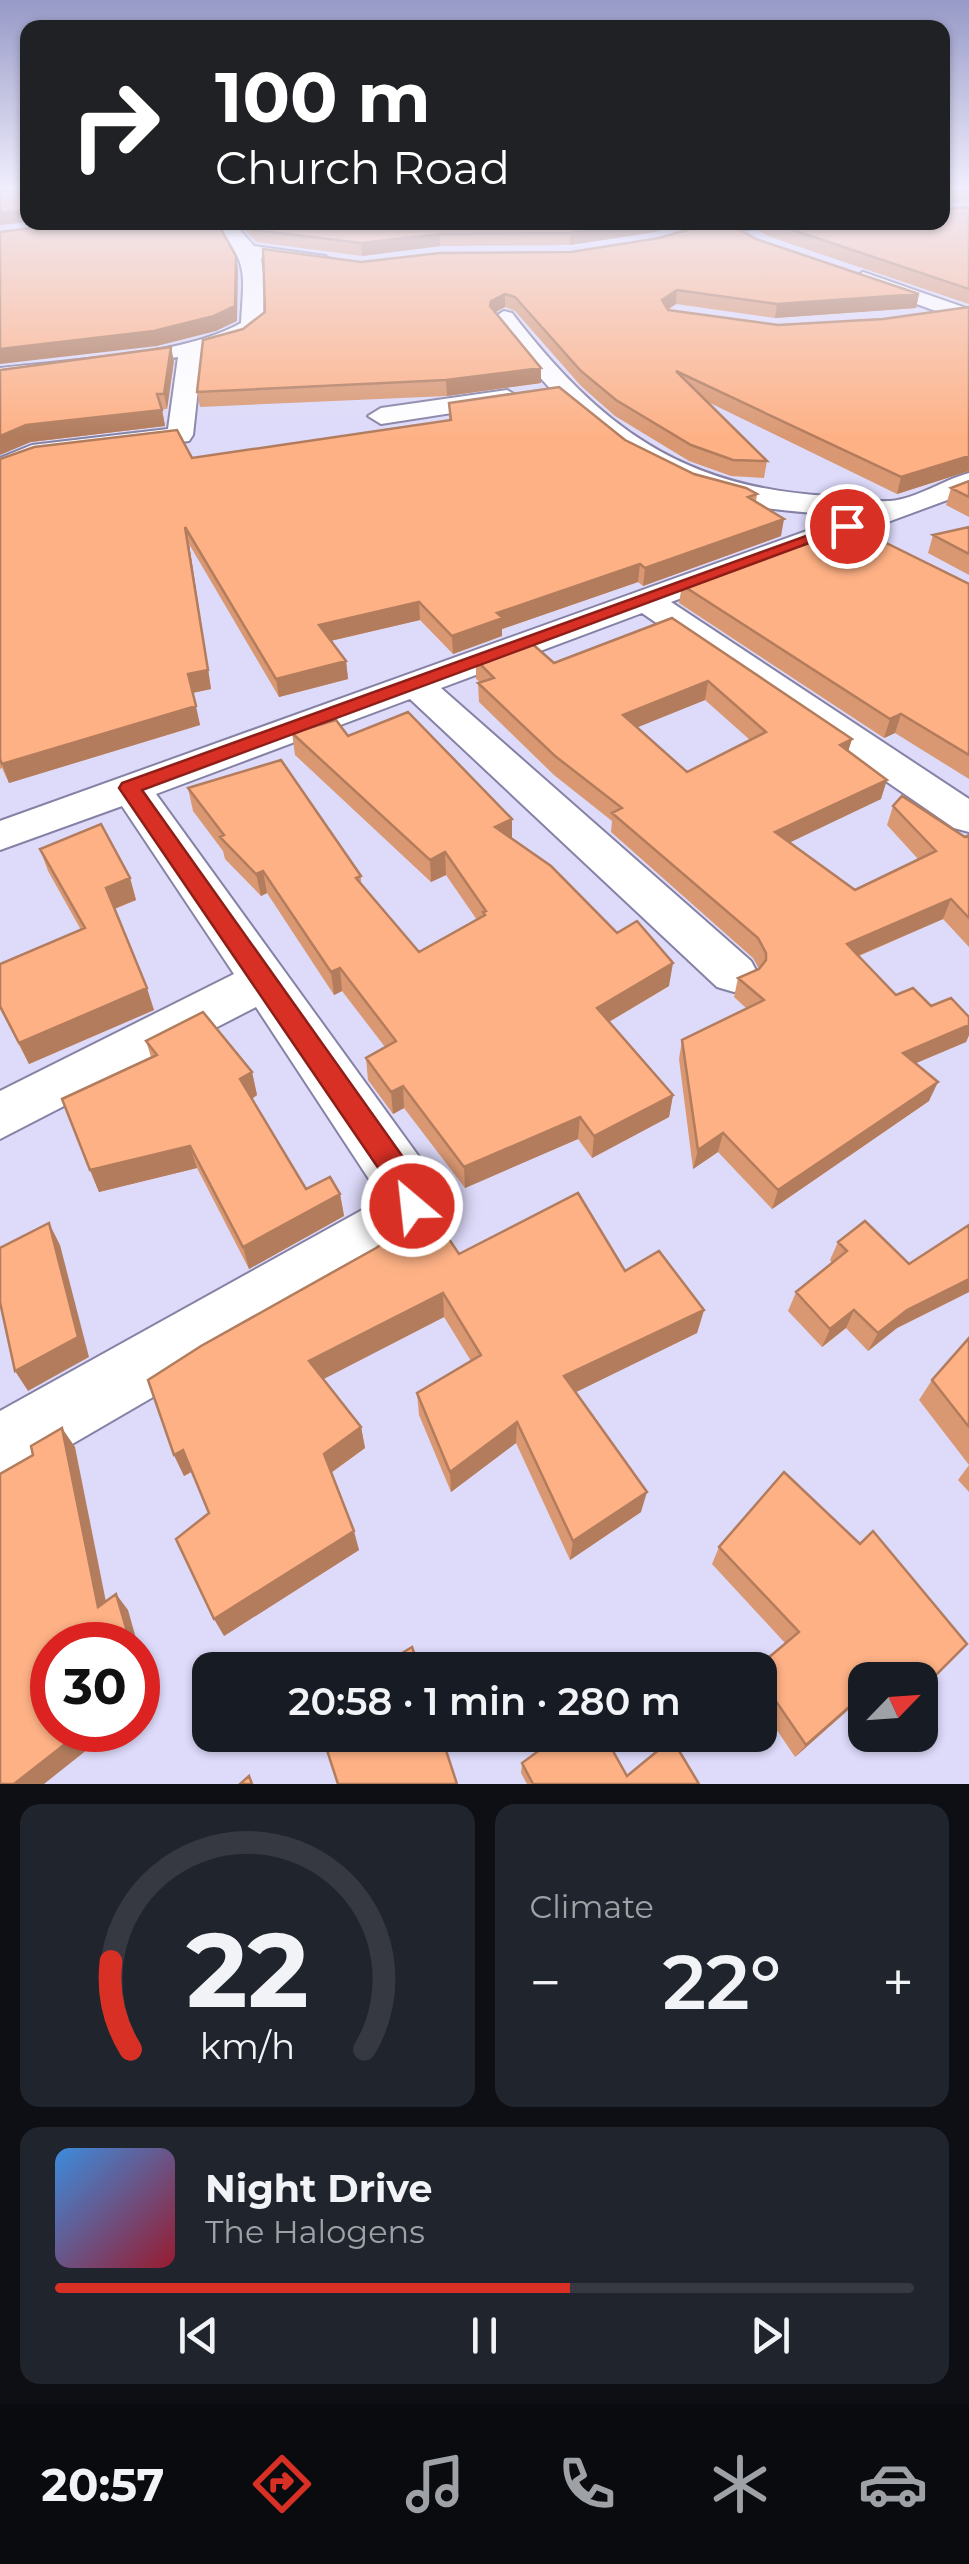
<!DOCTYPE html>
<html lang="en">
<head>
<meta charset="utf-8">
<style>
	body { margin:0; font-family:Montserrat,sans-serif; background:#20242c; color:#f1f3f6; height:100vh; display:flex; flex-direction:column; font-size:38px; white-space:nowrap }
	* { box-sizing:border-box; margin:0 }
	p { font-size:32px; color:#9ea1a6 }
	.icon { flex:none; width:55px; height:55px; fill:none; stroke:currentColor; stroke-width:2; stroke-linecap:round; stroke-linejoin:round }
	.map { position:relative; height:1784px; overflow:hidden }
	.drawer { display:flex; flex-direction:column; gap:20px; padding:20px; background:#0d0f14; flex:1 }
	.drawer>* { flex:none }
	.banner { position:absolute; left:20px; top:20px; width:930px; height:210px; border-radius:20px; box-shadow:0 2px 8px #0004; background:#202124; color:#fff; overflow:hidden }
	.needle { width:65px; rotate:65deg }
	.buttons { position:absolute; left:848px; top:1662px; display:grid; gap:20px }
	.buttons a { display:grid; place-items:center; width:90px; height:90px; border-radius:20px; background:#171b24; box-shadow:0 2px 8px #0004; font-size:50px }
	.speed { position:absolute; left:30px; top:1622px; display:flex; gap:20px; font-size:50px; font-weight:700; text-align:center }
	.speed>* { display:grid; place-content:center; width:130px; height:130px; border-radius:50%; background:#171b24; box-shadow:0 2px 8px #0004; line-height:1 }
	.speed .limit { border:15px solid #d22; background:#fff; color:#111 }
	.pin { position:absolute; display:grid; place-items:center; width:85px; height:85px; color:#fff; margin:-42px; border:5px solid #fff; border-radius:50%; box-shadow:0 2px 10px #0007 }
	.me { position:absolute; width:110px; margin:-55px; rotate:332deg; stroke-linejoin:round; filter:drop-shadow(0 0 8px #0008) }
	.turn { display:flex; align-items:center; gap:35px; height:210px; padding:0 30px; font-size:45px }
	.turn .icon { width:130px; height:130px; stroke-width:2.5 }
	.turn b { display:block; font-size:70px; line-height:85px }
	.big { font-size:75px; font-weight:600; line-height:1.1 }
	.drawer .card { flex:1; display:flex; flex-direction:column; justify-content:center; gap:15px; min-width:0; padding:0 35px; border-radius:20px; background:#20242c }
	.drawer .dial { align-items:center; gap:0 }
	.dial svg { height:260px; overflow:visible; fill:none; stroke:#363941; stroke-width:7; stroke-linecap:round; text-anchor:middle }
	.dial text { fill:#f1f3f6; stroke:none }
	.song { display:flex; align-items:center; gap:30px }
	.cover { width:120px; height:120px; border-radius:15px; background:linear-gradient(135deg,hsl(210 70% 55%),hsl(350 70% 35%)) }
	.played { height:10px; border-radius:5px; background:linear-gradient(90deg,#d93025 60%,#363941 60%) }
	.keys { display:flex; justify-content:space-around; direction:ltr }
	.heat { display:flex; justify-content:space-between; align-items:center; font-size:55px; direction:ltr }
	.drawer .tiles { flex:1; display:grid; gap:20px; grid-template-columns:1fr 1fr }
	.card:last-child { grid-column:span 2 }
	.trip { position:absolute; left:192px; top:1652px; width:585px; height:100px; border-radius:20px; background:#171b24; box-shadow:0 2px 8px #0004; font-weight:600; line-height:100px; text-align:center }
	.tab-bar { display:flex; height:160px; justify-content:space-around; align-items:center; background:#090b0e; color:#9ea1a6 }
	.tab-bar .icon { width:70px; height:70px }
	.tab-bar .active { color:#d93025 }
	.tab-bar b { font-size:45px; color:#f1f3f6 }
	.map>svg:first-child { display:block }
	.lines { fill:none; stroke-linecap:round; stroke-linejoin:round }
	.minor-casing { stroke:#8682a5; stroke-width:4 }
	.minor { fill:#fff; fill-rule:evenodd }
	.wall { fill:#da9872; fill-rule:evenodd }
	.shaded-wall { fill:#b27c5d }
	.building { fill:#feb185; stroke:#b27c5d; stroke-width:2.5; fill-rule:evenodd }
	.route { fill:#d93025; stroke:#8d1f18; stroke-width:2.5 }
</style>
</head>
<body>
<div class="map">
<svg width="969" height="1784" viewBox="0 0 969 1784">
	<rect width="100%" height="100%" fill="#dddafa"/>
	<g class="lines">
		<defs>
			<path id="minor" d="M 213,222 L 233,222 L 254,246 L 325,256 L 335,262 L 325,268 L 261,258 L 264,280 L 263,326 L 244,340 L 202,352 L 193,435 L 189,441 L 38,460 L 0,476 L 0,458 L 32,445 L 168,429 L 178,357 L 0,382 L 0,368 C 67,360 184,356 241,323 C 244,269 249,265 213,222 Z
				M 720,222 L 800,222 L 791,227 L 727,230 L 721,229 Z
				M 863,272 L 969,309 L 969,323 L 856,282 L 853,278 Z
				M 504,311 L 512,313 C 600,427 682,488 829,496 C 848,497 871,502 890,501 C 916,499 943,480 969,473 L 969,492 L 671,602 L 969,799 L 969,832 L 954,828 L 642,613 L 441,688 L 751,961 L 758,974 L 751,987 L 734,992 L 717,987 L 410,699 L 156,794 L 430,1172 L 441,1206 L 420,1242 L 24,1472 L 0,1482 L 0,1411 L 382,1199 L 256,1007 L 0,1139 L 0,1091 L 234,974 L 122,806 L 0,850 L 0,821 L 851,515 C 813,513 774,511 737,503 C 634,480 552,402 493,318 Z
				M 507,390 L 520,398 L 516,403 L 381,424 L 368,416 L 381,408 Z"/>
		</defs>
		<use href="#minor" class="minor-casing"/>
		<use href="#minor" class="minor"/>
	</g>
	<path class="wall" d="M 942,187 L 969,187 L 969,202 L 944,203 L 945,209 L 969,207 L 969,304 L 770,237 L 744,222 L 942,222 Z
		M 238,222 L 689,222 L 655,232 L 570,245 L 440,246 L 362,256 L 256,242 Z
		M 756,239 L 919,294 L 916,308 L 775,318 L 676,304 L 668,310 L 778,325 L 883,319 L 969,307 L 969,471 L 897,494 L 708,402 L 767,461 L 764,478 L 731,476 L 689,461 L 615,416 L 581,386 L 515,311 L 505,307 L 495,312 L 541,368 L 541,383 L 447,396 L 200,407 L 197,392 L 243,329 L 361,262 L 571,252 Z
		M 174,361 L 167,409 L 162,409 L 165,426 L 31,442 Z
		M 449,403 L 625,440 L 694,474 L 757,494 L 756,502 L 781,536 L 643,586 L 638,582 L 502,629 L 502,636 L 453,654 L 420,620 L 331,641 L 346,661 L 348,679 L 279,697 L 189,544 L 211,689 L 192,693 L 200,725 L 9,783 L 2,768 L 0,769 L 0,459 L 192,458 L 449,420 Z
		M 969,481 L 969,517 L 946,505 L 951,488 Z
		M 969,527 L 969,575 L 928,553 L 933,535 Z
		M 824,543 L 969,584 L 969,779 L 895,733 L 884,738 L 679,603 L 682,585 Z
		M 672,618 L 852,739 L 848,751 L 881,799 L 789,842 L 855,890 L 918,859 L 887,825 L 893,806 L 965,837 L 969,835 L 969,947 L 943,919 L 859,956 L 896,995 L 969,1017 L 969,1035 L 966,1042 L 916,1063 L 929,1101 L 772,1209 L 718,1152 L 693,1169 L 679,1059 L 682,1040 L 746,1008 L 734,997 L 738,978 L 759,969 L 753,958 L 611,832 L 612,821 L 554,775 L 479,702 L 478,683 L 480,682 L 476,679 L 476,660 L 554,663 ZM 705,700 L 750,740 L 687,772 L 637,727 Z
		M 292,733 L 348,736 L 512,839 L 669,986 L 609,1022 L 673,1095 L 669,1117 L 592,1158 L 578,1139 L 465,1188 L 404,1108 L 393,1114 L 368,1080 L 366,1058 L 385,1047 L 342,991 L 334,995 L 267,893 L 261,896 L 225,859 L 223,851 L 193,811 L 188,788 L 361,876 L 361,884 L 419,952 L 477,920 L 446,875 L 431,882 L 295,755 Z
		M 40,849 L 130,878 L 136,900 L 115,909 L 154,1010 L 29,1064 L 0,1009 L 0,964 L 81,930 L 48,871 Z
		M 146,1041 L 252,1072 L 257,1095 L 252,1099 L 306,1189 L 340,1194 L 344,1216 L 249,1269 L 197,1168 L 99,1192 L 90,1170 L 151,1057 Z
		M 969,1225 L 969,1292 L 897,1328 L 868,1351 L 846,1328 L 822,1347 L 788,1311 L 796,1292 L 832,1263 L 830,1260 L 838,1242 L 909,1264 Z
		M 459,1254 L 625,1271 L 704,1310 L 697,1333 L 575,1392 L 641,1512 L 570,1560 L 516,1443 L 451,1492 L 419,1415 L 417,1393 L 471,1361 L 444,1317 L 323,1379 L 361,1427 L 365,1448 L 331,1473 L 359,1550 L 224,1636 L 209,1513 L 192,1472 L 184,1476 L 174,1455 Z
		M 969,1338 L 969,1465 L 919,1400 L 932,1380 Z
		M 969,1465 L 969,1492 L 958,1480 Z
		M 719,1547 L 920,1680 L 883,1679 L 795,1757 L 760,1705 L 760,1670 L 785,1643 L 712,1564 Z
		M 522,1763 L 699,1784 L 527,1784 L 521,1773 Z"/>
	<path class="shaded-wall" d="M 28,210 L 28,222 L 0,225 L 0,213 Z
		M 639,222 L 689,222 L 655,232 L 570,245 L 570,233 Z
		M 440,234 L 440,246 L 362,256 L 361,243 Z
		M 236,256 L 238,269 L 237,321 L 216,331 L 157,346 L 0,364 L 0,349 Z
		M 677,290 L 676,304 L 660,314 L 662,300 Z
		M 505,294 L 505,307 L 491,315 L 490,320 L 491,301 Z
		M 919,294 L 916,308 L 775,318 L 777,304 Z
		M 171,347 L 174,361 L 167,409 L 164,394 Z
		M 541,368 L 541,383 L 447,396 L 446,380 Z
		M 162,410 L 165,426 L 31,442 L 0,455 L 0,436 L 26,425 Z
		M 969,456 L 969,471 L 897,494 L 901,477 Z
		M 784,519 L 781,536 L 643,586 L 645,568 Z
		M 189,544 L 211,689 L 192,693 L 188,674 Z
		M 640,564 L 638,582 L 502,629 L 502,636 L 453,654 L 452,636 L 497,613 Z
		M 419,602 L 420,620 L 321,643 L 319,625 Z
		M 346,661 L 348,679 L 279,697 L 276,679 Z
		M 708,681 L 705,700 L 621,734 L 623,715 Z
		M 196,706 L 200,725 L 9,783 L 2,764 Z
		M 901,714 L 895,733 L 884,738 L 890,719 Z
		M 852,739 L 846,758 L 840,745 Z
		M 887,780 L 881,799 L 770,852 L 775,832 Z
		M 512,819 L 512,841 L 495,827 Z
		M 445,852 L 446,875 L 431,882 L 430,860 Z
		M 263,871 L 267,893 L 261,896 L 256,874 Z
		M 130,878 L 136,900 L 113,909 L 106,888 Z
		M 951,899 L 943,919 L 841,963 L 847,944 Z
		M 673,963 L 669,986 L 595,1030 L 597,1008 Z
		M 340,968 L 342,991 L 334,995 L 331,972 Z
		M 147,988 L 154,1010 L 29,1064 L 19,1043 Z
		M 969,1025 L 969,1035 L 966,1042 L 895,1072 L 903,1053 Z
		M 252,1072 L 257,1095 L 246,1102 L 240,1079 Z
		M 938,1082 L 929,1101 L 772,1209 L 778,1190 Z
		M 403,1086 L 404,1108 L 393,1114 L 391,1092 Z
		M 673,1095 L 669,1117 L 592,1158 L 594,1136 Z
		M 580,1117 L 578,1139 L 465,1188 L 464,1167 Z
		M 723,1133 L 718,1152 L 693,1169 L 698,1150 Z
		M 190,1146 L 197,1168 L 99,1192 L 90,1170 Z
		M 340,1194 L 344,1216 L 249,1269 L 243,1247 Z
		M 49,1223 L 60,1245 L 89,1357 L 28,1391 L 15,1371 Z
		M 969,1279 L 969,1292 L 897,1328 L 868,1351 L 878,1333 L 907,1310 Z
		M 443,1293 L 444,1317 L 314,1384 L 309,1361 Z
		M 704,1310 L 697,1333 L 562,1399 L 564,1376 Z
		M 854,1310 L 846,1328 L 822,1347 L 830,1329 Z
		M 517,1422 L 516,1443 L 451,1492 L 450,1472 Z
		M 361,1427 L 365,1448 L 329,1474 L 324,1454 Z
		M 62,1428 L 75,1447 L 110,1622 L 98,1607 Z
		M 183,1450 L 192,1471 L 184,1476 L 174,1455 Z
		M 647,1492 L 641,1512 L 570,1560 L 573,1541 Z
		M 354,1531 L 359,1550 L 224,1636 L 214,1619 Z
		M 116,1594 L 128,1610 L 153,1698 L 138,1710 L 138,1645 L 131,1645 Z
		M 865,1693 L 865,1695 L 795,1757 L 806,1745 Z
		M 83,1730 L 112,1730 L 44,1784 L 14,1784 Z"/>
	<path class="building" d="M 0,187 L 28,187 L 28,210 L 0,213 Z
		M 942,187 L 969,187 L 969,191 L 945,191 L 942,194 Z
		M 942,200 L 945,209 L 969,207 L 969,289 L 769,222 L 942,222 Z
		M 78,222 L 217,222 L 236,256 L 235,306 L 214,316 L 154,331 L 0,349 L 0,232 Z
		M 248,222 L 639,222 L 570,233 L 440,234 L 361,243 L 254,230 Z
		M 715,222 L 726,222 L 756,239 L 919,294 L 777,304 L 677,290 L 662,300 L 668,310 L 778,325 L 883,319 L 969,307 L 969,456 L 901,477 L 676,371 L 767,461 L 733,460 L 691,445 L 616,400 L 581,371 L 515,297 L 505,294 L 491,301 L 490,306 L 541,368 L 446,380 L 197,392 L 203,340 L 243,329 L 265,312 L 263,249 L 361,262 L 440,253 L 571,252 L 659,238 Z
		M 171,347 L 164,394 L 157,394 L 162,410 L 26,425 L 0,436 L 0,370 Z
		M 559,387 L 625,440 L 694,474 L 746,488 L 757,494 L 748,497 L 784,519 L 645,568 L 640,564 L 497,613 L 503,618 L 452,636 L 419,602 L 319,625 L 346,661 L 276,679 L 185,527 L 208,670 L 188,674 L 196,706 L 2,764 L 0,759 L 0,459 L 34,447 L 177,430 L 192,458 L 451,420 L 449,403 Z
		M 969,481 L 969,497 L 951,488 Z
		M 969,527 L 969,554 L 933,535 Z
		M 858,529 L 969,584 L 969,755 L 901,714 L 890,719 L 682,585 L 815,537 L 824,543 Z
		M 672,618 L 852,739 L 840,745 L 887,780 L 775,832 L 855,890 L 936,851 L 893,806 L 902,796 L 965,837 L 969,835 L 969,918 L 951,899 L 847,944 L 896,995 L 913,988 L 931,1006 L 951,998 L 969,1017 L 969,1025 L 903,1053 L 938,1082 L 778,1190 L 723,1133 L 698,1150 L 682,1040 L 764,1000 L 738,978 L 759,969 L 766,960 L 766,953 L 758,938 L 612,813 L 622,808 L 555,756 L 478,683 L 494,678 L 476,660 L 529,641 L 554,663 ZM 708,681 L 766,732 L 687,772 L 623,715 Z
		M 408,712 L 512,819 L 495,827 L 551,866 L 617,933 L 637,921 L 673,963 L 597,1008 L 673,1095 L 594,1136 L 580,1117 L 464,1167 L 403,1086 L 391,1092 L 366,1058 L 396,1041 L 340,968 L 331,972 L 263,871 L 256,874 L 220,837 L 224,835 L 188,788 L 281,760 L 361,876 L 356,878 L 419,952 L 485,915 L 483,912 L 486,911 L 445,852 L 430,860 L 292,733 L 336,720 L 348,736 Z
		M 101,824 L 130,878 L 106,888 L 147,988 L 19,1043 L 0,1006 L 0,964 L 85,928 L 40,849 Z
		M 203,1012 L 252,1072 L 240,1079 L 306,1189 L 330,1177 L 340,1194 L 243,1247 L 190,1146 L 90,1170 L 62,1099 L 157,1055 L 146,1041 Z
		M 578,1193 L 625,1271 L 659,1251 L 704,1310 L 564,1376 L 647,1492 L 573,1541 L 517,1422 L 450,1472 L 417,1393 L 481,1355 L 443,1293 L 309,1361 L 361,1427 L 324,1454 L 354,1531 L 214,1619 L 176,1539 L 209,1513 L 183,1450 L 174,1455 L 148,1380 L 201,1346 L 376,1248 L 430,1211 L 459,1254 Z
		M 865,1221 L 909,1264 L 969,1225 L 969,1279 L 907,1310 L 878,1333 L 854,1310 L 830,1329 L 796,1292 L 847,1251 L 838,1242 Z
		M 49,1223 L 78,1337 L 15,1371 L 0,1302 L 0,1248 Z
		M 969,1338 L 969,1427 L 932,1380 Z
		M 62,1428 L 98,1607 L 116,1594 L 131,1645 L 52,1645 L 52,1730 L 83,1730 L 14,1784 L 0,1784 L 0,1474 L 33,1455 L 31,1446 Z
		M 784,1472 L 860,1544 L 873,1531 L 967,1644 L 920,1691 L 920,1680 L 908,1680 L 896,1665 L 879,1680 L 865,1680 L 865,1693 L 806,1745 L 760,1678 L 760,1670 L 754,1670 L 799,1632 L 719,1547 Z
		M 412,1647 L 420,1670 L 374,1670 Z
		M 138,1668 L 142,1684 L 138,1688 Z
		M 322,1735 L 441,1735 L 457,1784 L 338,1784 Z
		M 560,1735 L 604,1735 L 627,1776 L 672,1739 L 699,1784 L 533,1784 L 522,1763 Z
		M 249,1776 L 252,1784 L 240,1784 Z"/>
	<linearGradient id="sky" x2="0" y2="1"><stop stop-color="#9799c7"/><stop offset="0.43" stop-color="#f0eefd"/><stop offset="1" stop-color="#f0eefd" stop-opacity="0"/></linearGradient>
	<rect width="969" height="437" fill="url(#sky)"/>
	<path class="route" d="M 842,523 L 855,526 L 142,790 L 420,1181 L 427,1206 L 423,1215 L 412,1218 L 402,1215 L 396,1194 L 119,788 L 122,783 Z"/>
</svg>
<div class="buttons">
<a><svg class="needle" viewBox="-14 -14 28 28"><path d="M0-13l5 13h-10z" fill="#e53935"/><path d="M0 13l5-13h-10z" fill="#9ea1a6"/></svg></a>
</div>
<div class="speed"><div class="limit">30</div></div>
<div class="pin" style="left:847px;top:526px;background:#d93025"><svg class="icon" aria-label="arrive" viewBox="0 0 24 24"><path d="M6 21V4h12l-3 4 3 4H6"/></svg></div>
<svg class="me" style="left:412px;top:1206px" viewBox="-20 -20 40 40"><circle r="17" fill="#d93025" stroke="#fff" stroke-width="3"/><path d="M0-11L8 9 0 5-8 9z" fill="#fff"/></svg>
<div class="trip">20:58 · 1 min · 280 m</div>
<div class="banner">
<div class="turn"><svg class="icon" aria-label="right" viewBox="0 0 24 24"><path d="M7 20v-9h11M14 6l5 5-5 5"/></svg><div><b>100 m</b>Church Road</div></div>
</div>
</div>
<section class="drawer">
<div class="tiles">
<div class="card dial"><svg viewBox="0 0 100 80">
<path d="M14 69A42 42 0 1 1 86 69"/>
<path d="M14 69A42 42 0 0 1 8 42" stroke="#d93025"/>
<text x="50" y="56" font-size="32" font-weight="700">22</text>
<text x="50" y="72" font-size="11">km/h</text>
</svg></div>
<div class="card"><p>Climate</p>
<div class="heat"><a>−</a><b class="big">22°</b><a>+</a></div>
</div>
<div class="card">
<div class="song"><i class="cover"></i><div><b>Night Drive</b><p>The Halogens</p></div></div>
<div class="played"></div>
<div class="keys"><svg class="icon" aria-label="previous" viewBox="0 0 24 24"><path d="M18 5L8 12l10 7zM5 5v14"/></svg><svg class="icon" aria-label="pause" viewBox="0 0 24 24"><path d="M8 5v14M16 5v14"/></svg><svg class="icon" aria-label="next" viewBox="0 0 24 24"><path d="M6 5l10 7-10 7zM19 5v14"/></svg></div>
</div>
</div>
</section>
<nav class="tab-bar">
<b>20:57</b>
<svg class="icon active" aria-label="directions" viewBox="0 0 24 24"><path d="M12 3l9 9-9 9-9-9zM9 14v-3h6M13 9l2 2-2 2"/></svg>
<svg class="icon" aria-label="music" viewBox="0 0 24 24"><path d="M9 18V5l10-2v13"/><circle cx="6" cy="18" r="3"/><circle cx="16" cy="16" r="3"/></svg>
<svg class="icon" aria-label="phone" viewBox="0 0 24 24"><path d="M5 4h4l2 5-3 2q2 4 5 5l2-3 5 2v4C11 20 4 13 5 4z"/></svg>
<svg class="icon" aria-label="climate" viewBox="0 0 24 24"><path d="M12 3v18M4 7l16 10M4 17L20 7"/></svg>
<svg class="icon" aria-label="car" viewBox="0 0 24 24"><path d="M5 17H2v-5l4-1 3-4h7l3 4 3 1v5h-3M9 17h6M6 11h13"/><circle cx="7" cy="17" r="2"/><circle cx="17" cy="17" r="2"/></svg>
</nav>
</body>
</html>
